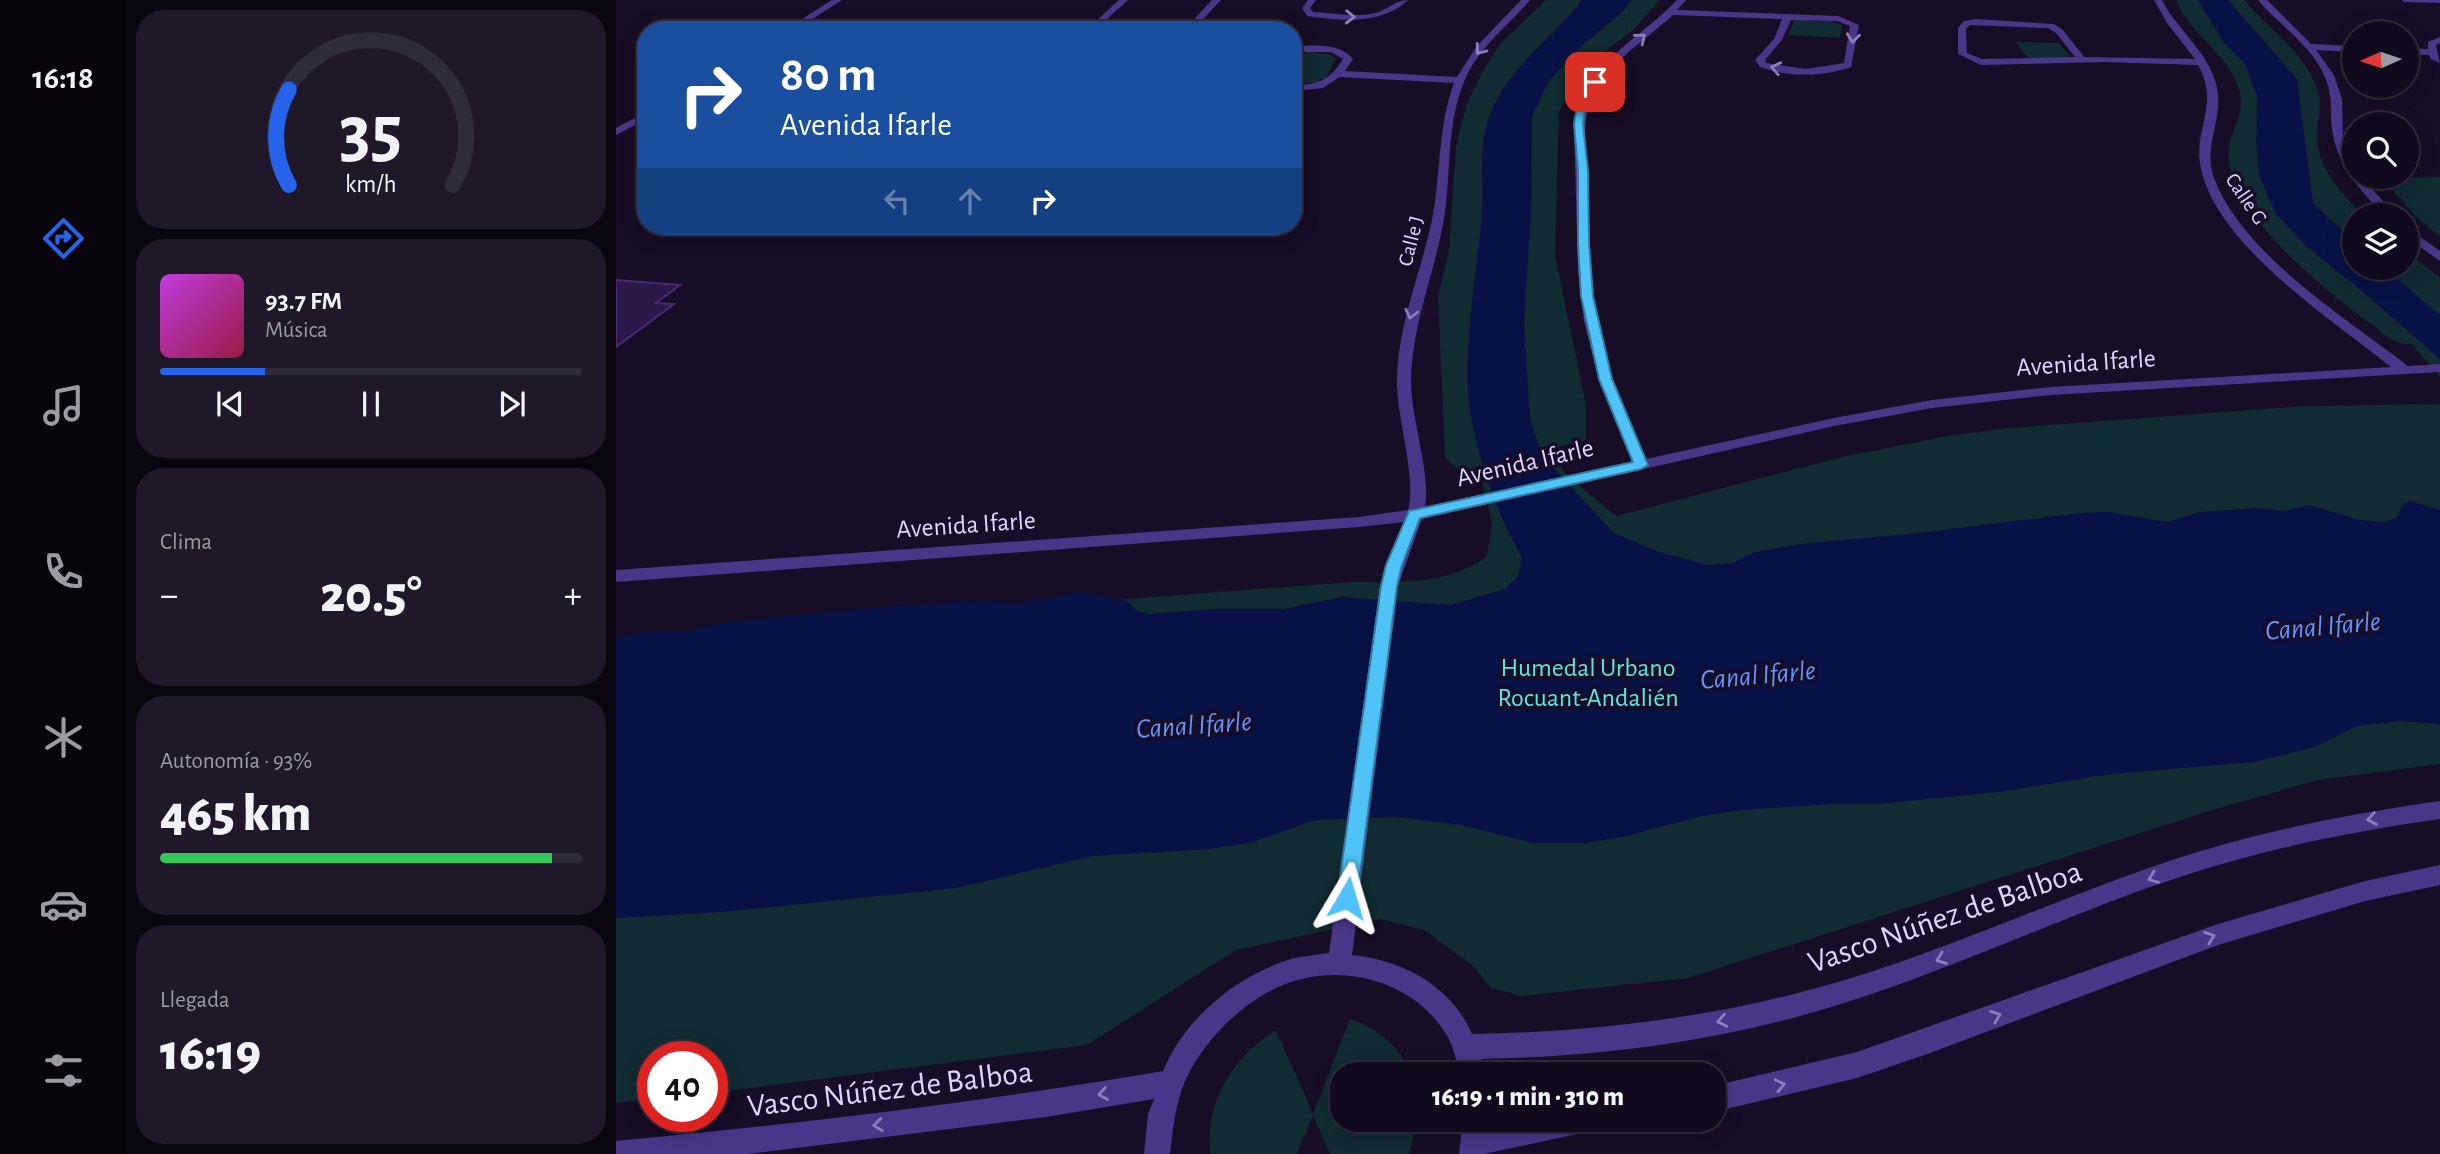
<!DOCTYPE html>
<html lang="es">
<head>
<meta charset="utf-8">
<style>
	body { margin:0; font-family:"Alegreya Sans",sans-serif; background:#1e1829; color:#f1f3f6; height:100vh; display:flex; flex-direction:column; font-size:26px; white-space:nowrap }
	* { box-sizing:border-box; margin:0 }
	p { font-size:23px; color:#9c9aa3 }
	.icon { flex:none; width:38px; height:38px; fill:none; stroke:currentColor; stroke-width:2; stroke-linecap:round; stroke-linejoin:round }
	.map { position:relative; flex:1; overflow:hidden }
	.panel { display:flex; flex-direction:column; gap:10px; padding:10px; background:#09060f; width:490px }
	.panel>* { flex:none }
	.top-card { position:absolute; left:21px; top:21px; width:665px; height:214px; border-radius:28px; box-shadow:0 4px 18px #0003,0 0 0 2px #302b3b; background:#1a4fa0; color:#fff; overflow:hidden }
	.needle { width:46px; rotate:267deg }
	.tools { position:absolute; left:1726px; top:21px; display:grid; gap:14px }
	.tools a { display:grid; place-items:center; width:77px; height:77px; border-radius:50%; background:#110a1c; box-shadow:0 4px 18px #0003,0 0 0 2px #302b3b; font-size:35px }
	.speed { position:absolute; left:21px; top:1041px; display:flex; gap:14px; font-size:35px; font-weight:700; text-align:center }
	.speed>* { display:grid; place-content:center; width:91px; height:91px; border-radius:50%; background:#110a1c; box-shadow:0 4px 18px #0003,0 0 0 2px #302b3b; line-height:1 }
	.speed .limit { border:10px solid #d22; background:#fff; color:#111 }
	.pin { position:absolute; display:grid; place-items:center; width:60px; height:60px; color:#fff; margin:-30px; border-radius:14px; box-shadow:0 4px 10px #0006 }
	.me { position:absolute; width:77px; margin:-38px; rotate:7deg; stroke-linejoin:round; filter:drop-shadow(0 0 5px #0008) }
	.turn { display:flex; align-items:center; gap:24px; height:147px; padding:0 28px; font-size:32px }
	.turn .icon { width:91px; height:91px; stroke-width:2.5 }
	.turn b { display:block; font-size:49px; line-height:60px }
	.lanes { display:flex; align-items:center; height:66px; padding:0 28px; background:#0003; justify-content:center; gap:35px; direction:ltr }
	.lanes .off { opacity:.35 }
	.big { font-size:52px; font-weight:800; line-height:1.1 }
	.panel .widget { flex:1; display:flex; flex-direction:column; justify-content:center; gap:10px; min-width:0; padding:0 24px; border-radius:28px; background:#1e1829 }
	.panel .dial { align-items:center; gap:0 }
	.dial svg { height:182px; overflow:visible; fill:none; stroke:#302b3b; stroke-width:7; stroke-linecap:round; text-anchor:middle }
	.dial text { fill:#f1f3f6; stroke:none }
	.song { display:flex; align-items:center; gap:21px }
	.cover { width:84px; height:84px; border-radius:10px; background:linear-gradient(135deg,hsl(290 70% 55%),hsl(340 70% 35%)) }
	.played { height:7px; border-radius:4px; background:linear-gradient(90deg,#2563eb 25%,#302b3b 25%) }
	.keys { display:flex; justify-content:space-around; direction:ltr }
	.heat { display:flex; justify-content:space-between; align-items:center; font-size:38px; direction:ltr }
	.charge { height:10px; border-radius:5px; background:linear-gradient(90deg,#34c759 93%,#302b3b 0) }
	.trip { position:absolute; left:714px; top:1062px; width:396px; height:70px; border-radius:28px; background:#110a1c; box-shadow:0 4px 18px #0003,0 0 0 2px #302b3b; font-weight:800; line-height:70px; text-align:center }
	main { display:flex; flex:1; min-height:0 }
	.tabs { display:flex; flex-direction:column; width:126px; justify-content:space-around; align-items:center; background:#07040b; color:#9c9aa3 }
	.tabs .icon { width:49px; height:49px }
	.tabs .selected { color:#2563eb }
	.tabs b { font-size:32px; color:#f1f3f6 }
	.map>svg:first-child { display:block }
	.green { fill:#102b31 }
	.water { fill:#071146 }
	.building { fill:#2c1848; stroke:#482976; stroke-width:2 }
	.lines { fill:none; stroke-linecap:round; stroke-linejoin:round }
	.minor { fill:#4a3688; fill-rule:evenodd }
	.oneway { stroke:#8e7dbe }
	.route { fill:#4fc3f7; stroke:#337fa1; stroke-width:2 }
	.labels { text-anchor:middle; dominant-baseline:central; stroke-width:7; stroke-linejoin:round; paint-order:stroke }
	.far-street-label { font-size:21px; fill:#e1d3ff; stroke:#170d26 }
	.street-label { font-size:26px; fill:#e1d3ff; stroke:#170d26 }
	.park-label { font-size:26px; fill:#57e7e0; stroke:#170d26 }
	.water-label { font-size:28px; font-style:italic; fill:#6195ff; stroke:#170d26 }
	.near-street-label { font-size:32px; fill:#e1d3ff; stroke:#170d26 }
</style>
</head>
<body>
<main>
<nav class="tabs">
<b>16:18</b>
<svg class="icon selected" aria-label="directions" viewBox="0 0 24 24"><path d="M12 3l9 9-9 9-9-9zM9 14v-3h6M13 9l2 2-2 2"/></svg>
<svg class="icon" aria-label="music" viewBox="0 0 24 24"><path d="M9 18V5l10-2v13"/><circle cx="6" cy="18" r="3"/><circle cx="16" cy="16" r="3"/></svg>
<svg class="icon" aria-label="phone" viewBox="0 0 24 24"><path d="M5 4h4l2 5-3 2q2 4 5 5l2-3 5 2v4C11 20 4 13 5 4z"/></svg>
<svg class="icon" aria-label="climate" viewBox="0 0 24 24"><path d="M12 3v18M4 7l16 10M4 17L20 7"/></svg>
<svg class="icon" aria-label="car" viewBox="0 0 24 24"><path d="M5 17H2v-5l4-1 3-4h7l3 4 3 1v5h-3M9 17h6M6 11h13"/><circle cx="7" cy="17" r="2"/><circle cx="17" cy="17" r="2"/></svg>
<svg class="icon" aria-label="filters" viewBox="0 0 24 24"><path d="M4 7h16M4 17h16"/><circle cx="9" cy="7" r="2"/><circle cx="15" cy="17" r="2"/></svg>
</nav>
<section class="panel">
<div class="widget dial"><svg viewBox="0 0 100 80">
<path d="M14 69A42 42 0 1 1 86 69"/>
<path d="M14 69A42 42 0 0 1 14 27" stroke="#2563eb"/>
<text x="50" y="56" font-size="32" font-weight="700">35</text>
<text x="50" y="72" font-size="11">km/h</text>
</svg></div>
<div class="widget">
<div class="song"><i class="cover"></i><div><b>93.7 FM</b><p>Música</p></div></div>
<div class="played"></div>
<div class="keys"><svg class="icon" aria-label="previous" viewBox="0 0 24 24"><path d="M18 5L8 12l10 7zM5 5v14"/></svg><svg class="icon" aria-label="pause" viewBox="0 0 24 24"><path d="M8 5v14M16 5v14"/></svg><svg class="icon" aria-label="next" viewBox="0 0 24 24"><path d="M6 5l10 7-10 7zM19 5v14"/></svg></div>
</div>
<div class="widget"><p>Clima</p>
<div class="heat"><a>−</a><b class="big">20.5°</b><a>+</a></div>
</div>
<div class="widget"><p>Autonomía · 93%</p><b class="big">465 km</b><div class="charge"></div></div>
<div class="widget"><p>Llegada</p><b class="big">16:19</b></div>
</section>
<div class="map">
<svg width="1824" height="1154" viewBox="0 0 1824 1154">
	<rect width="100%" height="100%" fill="#170d26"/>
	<path class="green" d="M 930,0 L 1044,0 L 1018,29 L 964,71 L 943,112 L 939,256 L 970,405 L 970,440 L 932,450 L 951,475 L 1000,516 L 1226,457 L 1332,436 L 1393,428 L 1690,406 L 1824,404 L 1824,764 L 1702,780 L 1593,811 L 1072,978 L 906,996 L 875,988 L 856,965 L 808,930 L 765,919 L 620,950 L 471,1045 L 96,1093 L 96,1057 L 37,1057 L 37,1099 L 0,1103 L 0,638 L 736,582 C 783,582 831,586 871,556 L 876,522 L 862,467 L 843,471 L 829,457 L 822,297 L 833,250 L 840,147 L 851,103 L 867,71 L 884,44 Z
		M 1560,0 L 1628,0 C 1652,28 1686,50 1700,86 C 1708,105 1701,119 1701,139 C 1702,169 1727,194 1747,215 L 1738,215 L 1738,268 L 1790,268 L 1790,251 L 1824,278 L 1824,377 L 1796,344 C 1792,344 1785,344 1781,342 C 1772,339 1762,329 1755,324 C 1711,292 1621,219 1613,163 C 1608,131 1636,117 1620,81 C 1606,49 1573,33 1560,0 Z
		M 1179,20 L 1216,21 L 1226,25 L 1224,38 L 1172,35 Z
		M 1399,42 L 1443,43 L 1453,55 L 1451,58 L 1413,59 Z
		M 690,52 L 712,54 L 720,59 L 710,78 L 697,83 L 677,82 L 677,74 Z
		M 1824,177 L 1824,236 L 1803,220 L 1766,178 Z
		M 734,1019 C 762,1029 784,1046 795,1074 L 726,1074 L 726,1120 L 801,1120 L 793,1154 L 714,1154 L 697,1115 L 681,1154 L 594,1154 C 589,1102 616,1058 660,1030 L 697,1114 Z"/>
	<path class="water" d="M 966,0 L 1016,0 L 1004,14 L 964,47 L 933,81 L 916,116 L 915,211 L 908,323 L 914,419 L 926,456 L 998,533 L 1043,552 L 1093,565 L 1116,563 L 1139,552 L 1184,544 L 1303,533 L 1465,513 L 1492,512 L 1551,522 L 1584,512 L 1644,508 L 1668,511 L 1692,505 L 1744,520 L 1769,522 L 1782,517 L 1786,505 L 1794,501 L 1824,510 L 1824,724 L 1785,721 L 1741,726 L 1698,747 L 1639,762 L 1494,774 L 1383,792 L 1260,804 L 1218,804 L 1124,810 L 1081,817 L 1008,837 L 968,843 L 918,843 L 846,825 L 779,817 L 699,820 L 637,842 L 594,849 L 477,856 L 340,888 L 106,912 L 0,918 L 0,638 L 20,633 L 71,631 L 110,622 L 268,607 L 355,601 L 403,603 L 468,592 L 511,601 L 521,611 L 532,614 L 596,609 L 668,609 L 725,597 L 835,605 L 889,589 L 902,576 L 906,557 C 881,515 858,450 853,401 C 850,378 852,351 854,327 C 856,288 864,249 866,210 C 868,176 861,143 876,110 C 895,65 937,38 966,0 Z
		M 1582,0 L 1612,0 L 1681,79 L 1697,203 L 1738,242 L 1738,268 L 1768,268 L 1824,315 L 1824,359 L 1746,291 L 1690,246 L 1659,213 L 1643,175 L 1640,142 L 1641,96 L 1629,64 L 1607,42 Z"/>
	<path class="building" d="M 0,280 L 64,285 L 40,303 L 58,304 L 0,347 Z"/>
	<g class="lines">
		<path class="minor" d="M 216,0 L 226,0 L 179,30 L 169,30 Z
			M 503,0 L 512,0 L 479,30 L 470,30 Z
			M 596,0 L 605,0 L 577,30 L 568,30 Z
			M 692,0 L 700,0 L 694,8 L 697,12 C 715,13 737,17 755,14 C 770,12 778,0 792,0 C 766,25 725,21 691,16 L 686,8 Z
			M 905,0 L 914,0 C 891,27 861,49 848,82 C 829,128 836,177 827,224 C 817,277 796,326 795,381 C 795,420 815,472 809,507 L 1016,462 L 984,384 L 968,321 L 962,270 L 958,126 C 965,66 1023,40 1061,0 L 1070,0 L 1061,10 L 1222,16 L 1243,25 L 1235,67 C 1207,77 1172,77 1144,67 L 1139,60 L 1158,39 L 1166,19 L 1057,15 C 1016,52 969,75 969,137 L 975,270 L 981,321 L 998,384 L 1030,459 L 1218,418 L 1316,400 L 1435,387 L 1775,367 C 1716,320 1602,246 1585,169 C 1576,130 1605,105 1582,65 L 1488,62 L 1365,65 L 1342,54 L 1342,28 L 1348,21 L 1360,19 L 1437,24 L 1446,29 L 1468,57 L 1579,59 L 1551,23 L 1538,0 L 1546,0 C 1563,33 1598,56 1602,94 C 1605,123 1587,149 1598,178 C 1628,256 1728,316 1792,366 L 1824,364 L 1824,372 L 1435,395 L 1316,408 L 1218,426 L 806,519 L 782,586 L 736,955 C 787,960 835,986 856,1034 C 980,1032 1103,1017 1222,982 C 1327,951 1427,905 1530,869 C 1626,835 1724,815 1824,801 L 1824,819 C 1740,831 1657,847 1576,873 C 1457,911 1344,967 1225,1004 C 1108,1041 987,1057 865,1059 L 870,1074 L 844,1074 C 841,1063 838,1050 833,1039 C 797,974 708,957 647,995 C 614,1015 585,1046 569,1081 C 559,1105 557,1129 554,1154 L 528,1154 L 532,1114 L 538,1099 L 430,1117 L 132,1154 L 0,1154 L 0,1141 C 183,1124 366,1102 547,1071 C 569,1018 620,976 675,959 C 687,956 700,955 713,953 L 764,586 L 789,522 L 743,527 L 0,582 L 0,570 L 743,517 L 792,510 C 801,479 781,420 781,383 C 781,328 803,278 815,225 C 825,178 821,129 838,83 L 724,77 L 707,88 L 677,91 L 677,85 C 702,85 714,80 727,59 L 715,52 L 677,52 L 677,46 C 697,46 723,42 737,59 L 729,71 L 841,77 L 860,47 ZM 1175,20 L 1221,21 L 1234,26 L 1228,63 L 1190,69 L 1150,63 L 1149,60 L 1166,40 ZM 1354,25 L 1432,28 L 1440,33 L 1459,57 L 1366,59 L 1351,53 L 1350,29 Z
			M 1642,0 L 1651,0 L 1695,44 L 1738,46 L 1738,52 L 1700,50 L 1718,75 L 1726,99 L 1727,136 L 1738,160 L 1738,177 L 1746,177 L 1779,215 L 1767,215 C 1746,191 1723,168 1717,135 C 1713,115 1718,97 1709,77 C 1696,46 1663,25 1642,0 Z
			M 1785,0 L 1824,0 L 1824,3 L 1789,2 Z
			M 1824,37 L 1824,43 L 1820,45 L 1824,63 L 1815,59 L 1813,55 L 1790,54 L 1790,48 L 1812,49 L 1812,42 Z
			M 30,112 L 30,119 L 0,135 L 0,128 Z
			M 1790,227 L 1824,251 L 1824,261 L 1790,237 Z
			M 1824,865 L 1824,885 L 1749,901 L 1602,945 L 1314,1053 L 1241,1078 L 1097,1112 L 1097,1086 L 1241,1052 L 1602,924 L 1749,881 Z
			M 847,1120 L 873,1120 L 872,1126 L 903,1120 L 979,1120 L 975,1129 L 966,1133 L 868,1154 L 843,1154 Z"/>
	</g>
	<defs><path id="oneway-chevron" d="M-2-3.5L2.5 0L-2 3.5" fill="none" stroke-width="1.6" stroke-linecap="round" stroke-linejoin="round" transform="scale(1.75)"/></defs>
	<g class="oneway">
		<use href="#oneway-chevron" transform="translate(734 17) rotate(2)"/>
		<use href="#oneway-chevron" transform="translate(1025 38) rotate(-39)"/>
		<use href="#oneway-chevron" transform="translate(1237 38) rotate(97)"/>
		<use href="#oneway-chevron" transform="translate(864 50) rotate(127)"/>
		<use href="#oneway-chevron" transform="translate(1160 68) rotate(-168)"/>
		<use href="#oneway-chevron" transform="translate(795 314) rotate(103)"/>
		<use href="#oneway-chevron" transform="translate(1756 819) rotate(170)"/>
		<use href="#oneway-chevron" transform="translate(1537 878) rotate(159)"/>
		<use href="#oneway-chevron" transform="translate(1594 937) rotate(-20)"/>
		<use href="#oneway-chevron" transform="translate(1325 959) rotate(159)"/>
		<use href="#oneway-chevron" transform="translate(1380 1016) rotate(-20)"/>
		<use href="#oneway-chevron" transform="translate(1106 1021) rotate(169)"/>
		<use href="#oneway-chevron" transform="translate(1164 1085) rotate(-13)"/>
		<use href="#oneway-chevron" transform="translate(487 1094) rotate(170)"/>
		<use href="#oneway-chevron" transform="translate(262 1125) rotate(173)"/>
	</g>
	<path class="route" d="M 979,79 L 983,82 L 969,111 L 967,124 L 972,171 L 973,244 L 977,296 L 996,379 L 1032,465 L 1025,469 L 804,518 L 786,565 L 781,586 L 741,898 L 738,904 L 731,907 L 724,904 L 721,898 L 765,586 L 770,565 L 793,511 L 1017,462 L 983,379 L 965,296 L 962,244 L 962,171 L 958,124 L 960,111 L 974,82 Z"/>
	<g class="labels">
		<g class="far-street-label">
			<text transform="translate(1630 199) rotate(56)">Calle G</text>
			<text transform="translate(795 241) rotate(-76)">Calle J</text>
		</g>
		<g class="street-label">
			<text transform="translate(1470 363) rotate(-4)">Avenida Ifarle</text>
			<text transform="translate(909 463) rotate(-13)">Avenida Ifarle</text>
			<text transform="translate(350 525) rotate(-4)">Avenida Ifarle</text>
		</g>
		<g class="park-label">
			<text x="972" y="668">Humedal Urbano<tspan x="972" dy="30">Rocuant-Andalién</tspan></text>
		</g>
		<g class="water-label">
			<text transform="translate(1707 627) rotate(-5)">Canal Ifarle</text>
			<text transform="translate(1142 676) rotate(-5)">Canal Ifarle</text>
			<text transform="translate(578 726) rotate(-4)">Canal Ifarle</text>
		</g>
		<g class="near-street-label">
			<text transform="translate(1329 917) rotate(-19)">Vasco Núñez de Balboa</text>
			<text transform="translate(274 1089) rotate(-7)">Vasco Núñez de Balboa</text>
		</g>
	</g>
</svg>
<div class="tools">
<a><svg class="needle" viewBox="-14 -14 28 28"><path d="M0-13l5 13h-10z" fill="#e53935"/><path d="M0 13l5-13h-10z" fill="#9c9aa3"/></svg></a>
<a><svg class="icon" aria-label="search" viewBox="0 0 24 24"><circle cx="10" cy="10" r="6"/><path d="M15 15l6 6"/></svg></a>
<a><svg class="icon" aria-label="layers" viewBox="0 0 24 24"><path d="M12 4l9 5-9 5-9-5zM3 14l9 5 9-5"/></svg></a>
</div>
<div class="speed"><div class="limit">40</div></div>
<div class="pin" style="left:979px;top:82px;background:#d93025"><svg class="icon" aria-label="arrive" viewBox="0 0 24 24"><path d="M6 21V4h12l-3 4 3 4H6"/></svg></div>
<svg class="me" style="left:731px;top:898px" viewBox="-20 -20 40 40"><path d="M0-17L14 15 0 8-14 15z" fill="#4fc3f7" stroke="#fff" stroke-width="4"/></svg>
<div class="trip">16:19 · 1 min · 310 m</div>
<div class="top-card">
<div class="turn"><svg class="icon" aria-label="right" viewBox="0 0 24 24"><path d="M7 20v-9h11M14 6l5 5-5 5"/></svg><div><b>80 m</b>Avenida Ifarle</div></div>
<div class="lanes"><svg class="icon off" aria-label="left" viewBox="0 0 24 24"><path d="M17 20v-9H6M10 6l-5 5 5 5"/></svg><svg class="icon off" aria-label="ahead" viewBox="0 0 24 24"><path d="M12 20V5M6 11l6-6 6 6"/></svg><svg class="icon" aria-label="right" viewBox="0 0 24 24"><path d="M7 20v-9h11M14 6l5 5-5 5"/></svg></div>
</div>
</div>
</main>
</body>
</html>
